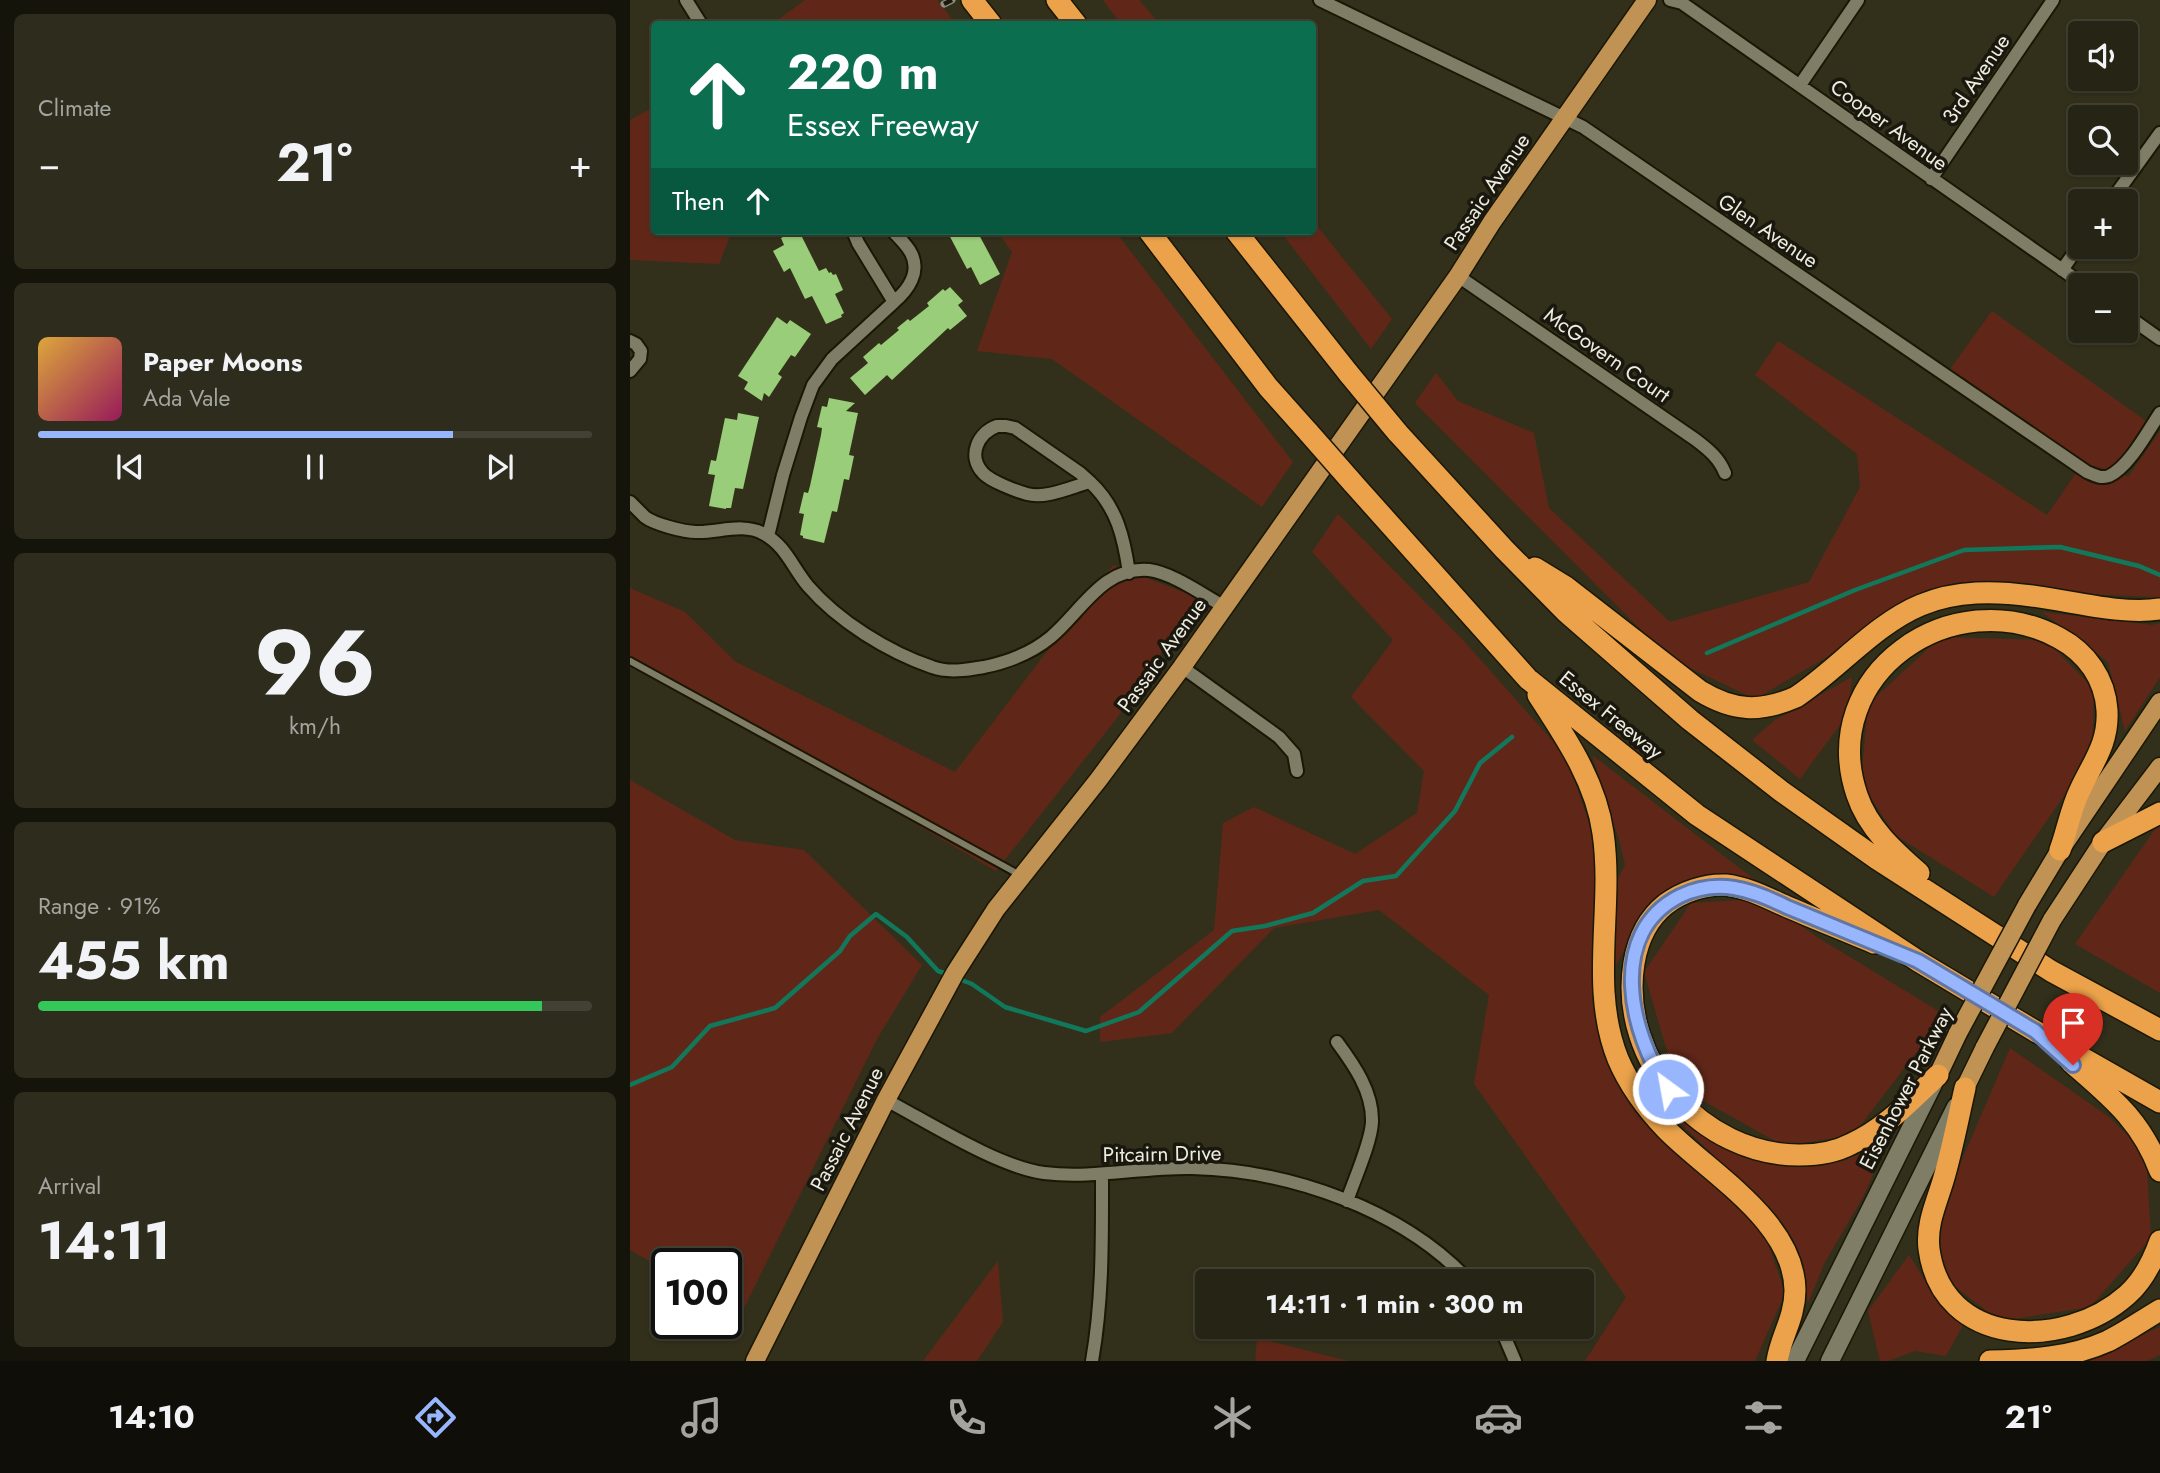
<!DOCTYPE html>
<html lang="en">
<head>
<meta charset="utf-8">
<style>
	body { margin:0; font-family:Jost,sans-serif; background:#2e2c1d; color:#f1f3f6; height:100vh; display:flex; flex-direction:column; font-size:26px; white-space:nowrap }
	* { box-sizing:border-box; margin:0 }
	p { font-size:23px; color:#a4a4a0 }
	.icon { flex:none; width:38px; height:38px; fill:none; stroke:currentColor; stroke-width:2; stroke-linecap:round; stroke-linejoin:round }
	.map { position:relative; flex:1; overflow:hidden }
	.side { display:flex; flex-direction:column; gap:14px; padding:14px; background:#15140b; width:630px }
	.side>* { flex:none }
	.banner { position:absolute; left:21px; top:21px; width:665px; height:214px; border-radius:7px; box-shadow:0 2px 5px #0004,0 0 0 2px #424134; background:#0b6e4f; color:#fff; overflow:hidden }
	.controls { position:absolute; left:1438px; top:21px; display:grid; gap:14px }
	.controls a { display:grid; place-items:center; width:70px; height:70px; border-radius:7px; background:#262414; box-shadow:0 2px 5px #0004,0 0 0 2px #424134; font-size:35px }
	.speed { position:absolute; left:21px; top:1248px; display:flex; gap:14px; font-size:35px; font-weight:700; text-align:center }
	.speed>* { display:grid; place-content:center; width:91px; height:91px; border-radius:50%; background:#262414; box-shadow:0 2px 5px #0004,0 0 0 2px #424134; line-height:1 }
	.speed .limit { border:4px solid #111; border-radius:10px; background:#fff; color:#111 }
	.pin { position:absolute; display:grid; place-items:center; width:60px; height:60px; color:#fff; margin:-72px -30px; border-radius:50% 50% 50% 0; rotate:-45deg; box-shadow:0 0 7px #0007 }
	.pin .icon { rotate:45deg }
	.me { position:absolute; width:77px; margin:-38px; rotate:328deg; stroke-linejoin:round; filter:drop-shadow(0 0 5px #0008) }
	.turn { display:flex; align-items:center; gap:24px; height:147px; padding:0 21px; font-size:32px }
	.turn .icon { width:91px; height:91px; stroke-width:2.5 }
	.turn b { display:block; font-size:49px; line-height:60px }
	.then { display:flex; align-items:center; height:66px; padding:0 21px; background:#0003; gap:14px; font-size:26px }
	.big { font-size:52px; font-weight:700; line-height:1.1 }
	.side .card { flex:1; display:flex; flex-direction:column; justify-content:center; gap:10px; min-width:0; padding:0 24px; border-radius:10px; background:#2e2c1d }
	.side .dial { align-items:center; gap:0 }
	.dial b { font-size:91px; line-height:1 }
	.song { display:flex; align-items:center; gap:21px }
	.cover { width:84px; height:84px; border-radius:10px; background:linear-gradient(135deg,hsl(40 70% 55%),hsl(330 70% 35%)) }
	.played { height:7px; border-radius:4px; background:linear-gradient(90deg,#97b6fd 75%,#424134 75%) }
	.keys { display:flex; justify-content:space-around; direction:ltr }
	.heat { display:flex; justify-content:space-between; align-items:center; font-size:38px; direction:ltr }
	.charge { height:10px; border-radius:5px; background:linear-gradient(90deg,#34c759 91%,#424134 0) }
	.trip { position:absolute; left:565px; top:1269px; width:399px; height:70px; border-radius:7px; background:#262414; box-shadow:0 2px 5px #0004,0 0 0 2px #424134; font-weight:700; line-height:70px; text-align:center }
	.menu { display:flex; height:112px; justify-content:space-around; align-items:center; background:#0f0e08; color:#a4a4a0 }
	.menu .icon { width:49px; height:49px }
	.menu .current { color:#97b6fd }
	.menu b { font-size:32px; color:#f1f3f6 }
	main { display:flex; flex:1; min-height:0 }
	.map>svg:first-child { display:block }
	.green { fill:#602718 }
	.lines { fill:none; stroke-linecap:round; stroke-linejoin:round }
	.stream { stroke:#12785b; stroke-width:4.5 }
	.building { fill:#9acd79 }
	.lane-casing { stroke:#1a1704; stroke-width:10 }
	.street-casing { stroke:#1a1704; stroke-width:16 }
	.secondary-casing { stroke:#1a1704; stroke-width:21 }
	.primary-casing { stroke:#1a1704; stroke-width:21 }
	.highway-casing { stroke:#1a1704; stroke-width:24 }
	.lane { stroke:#807d66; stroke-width:6 }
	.street { stroke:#807d66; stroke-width:12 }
	.secondary { stroke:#807d66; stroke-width:18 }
	.primary { stroke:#c09355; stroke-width:18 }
	.highway { stroke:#eba24a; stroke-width:21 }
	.rail-casing { stroke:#8e8c7b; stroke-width:7 }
	.rail { stroke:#19170e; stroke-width:4.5; stroke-dasharray:13; stroke-linecap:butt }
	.primary-bridge-casing { stroke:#1a1704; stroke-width:21; stroke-linecap:butt }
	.highway-bridge-casing { stroke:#1a1704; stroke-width:24; stroke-linecap:butt }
	.primary-bridge { stroke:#c09355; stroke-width:18 }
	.highway-bridge { stroke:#eba24a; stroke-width:21 }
	.route-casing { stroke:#6276a4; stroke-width:18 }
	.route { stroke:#97b6fd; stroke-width:12 }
	.labels { text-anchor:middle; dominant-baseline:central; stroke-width:7; stroke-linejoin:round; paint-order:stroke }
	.street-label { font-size:21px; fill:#edecdf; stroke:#19170e }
</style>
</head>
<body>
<main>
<section class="side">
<div class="card"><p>Climate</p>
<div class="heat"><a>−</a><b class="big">21°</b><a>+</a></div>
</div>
<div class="card">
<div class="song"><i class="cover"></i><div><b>Paper Moons</b><p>Ada Vale</p></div></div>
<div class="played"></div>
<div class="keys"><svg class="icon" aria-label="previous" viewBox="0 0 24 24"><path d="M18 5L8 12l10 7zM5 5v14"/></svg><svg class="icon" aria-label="pause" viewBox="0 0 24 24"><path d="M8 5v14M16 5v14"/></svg><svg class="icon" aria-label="next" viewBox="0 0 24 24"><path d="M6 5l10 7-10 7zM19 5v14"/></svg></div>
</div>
<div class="card dial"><b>96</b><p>km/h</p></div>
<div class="card"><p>Range · 91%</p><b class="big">455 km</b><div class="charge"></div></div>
<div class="card"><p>Arrival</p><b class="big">14:11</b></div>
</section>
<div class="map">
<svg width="1530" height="1361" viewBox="0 0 1530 1361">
	<rect width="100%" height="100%" fill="#32301b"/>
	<path class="green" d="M 175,0 L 307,0 L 326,24 L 142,24 Z
		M 473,0 L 509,0 L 530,24 L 491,24 Z
		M 24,107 L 24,231 L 102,231 L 89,264 L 0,260 L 0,120 Z
		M 683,221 L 762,319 L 741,349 L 650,231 L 682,231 Z
		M 367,231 L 485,231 L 663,462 L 632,507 L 422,359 L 347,351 L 382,252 Z
		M 1362,311 L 1516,421 L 1484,469 L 1498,477 L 1530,431 L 1530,597 L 1314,589 L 1125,699 L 1039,658 L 785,403 L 806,373 L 828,401 L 904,433 L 919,508 L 1040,622 L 1179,582 L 1230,487 L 1227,454 L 1125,375 L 1148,341 L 1417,515 L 1451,466 L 1318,372 Z
		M 708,514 L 834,641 L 936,756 L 967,846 L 964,981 L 1020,1127 L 1134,1232 L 1155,1293 L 1125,1361 L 955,1361 L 996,1297 L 844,1084 L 859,995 L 749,910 L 644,928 L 542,1033 L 470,1042 L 470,1017 L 584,930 L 593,823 L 624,807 L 725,854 L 787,813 L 794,771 L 721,697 L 763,640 L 682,552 Z
		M 483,565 L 569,598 L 484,722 L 366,871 L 0,657 L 0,588 L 55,612 L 106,662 L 325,772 Z
		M 1412,612 L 1522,625 L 1530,623 L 1530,677 L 1495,731 L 1478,662 Z
		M 1311,637 L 1416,640 L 1464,689 L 1462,755 L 1364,897 L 1265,835 L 1231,783 L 1238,704 Z
		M 1222,677 L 1218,714 L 1170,779 L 1122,740 L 1145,720 Z
		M 962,755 L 1129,883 L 1092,878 L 1005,930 L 983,970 L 986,883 L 995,865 L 990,843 Z
		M 0,780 L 105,840 L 174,850 L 292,965 L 247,1039 L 111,1314 L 96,1305 L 96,1264 L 37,1264 L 37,1271 L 0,1250 Z
		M 1530,822 L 1530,993 L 1445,944 Z
		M 1126,899 L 1148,910 L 1187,937 L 1315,1015 L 1223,1135 L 1154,1146 L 1047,1086 L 1014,972 L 1061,903 Z
		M 1380,1048 L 1479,1117 L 1516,1154 L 1521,1238 L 1460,1307 L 1370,1321 L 1314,1278 L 1306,1220 Z
		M 1043,1116 L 1107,1153 L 1149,1163 L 1213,1161 L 1258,1141 L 1232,1199 L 1195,1262 L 1178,1303 L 1169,1254 L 1108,1179 Z
		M 1279,1255 L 1302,1292 L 1333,1325 L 1316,1356 L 1285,1351 L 1258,1361 L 1250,1361 L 1238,1311 Z
		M 368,1261 L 373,1322 L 347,1361 L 293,1361 Z
		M 1530,1327 L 1530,1355 L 1517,1361 L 1453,1361 Z
		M 627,1338 L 718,1361 L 625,1361 Z"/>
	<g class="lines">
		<path class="stream" d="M 1077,653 L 1225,590 L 1334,550 L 1430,547 L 1509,566 L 1530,575
			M 326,978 L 342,984 L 375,1007 L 456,1031 L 509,1012 L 602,931 L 635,926 L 683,913 L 733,881 L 766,876 L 825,811 L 850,763 L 882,737
			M 0,1085 L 42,1067 L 80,1026 L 145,1008 L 210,951 L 220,936 L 246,914 L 277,937 L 308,971 L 317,974"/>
	</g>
	<path class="building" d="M 165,231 L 169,231 L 189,271 L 196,268 L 199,273 L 201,272 L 203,275 L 206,274 L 213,290 L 205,294 L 214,313 L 211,315 L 212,317 L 196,324 L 182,296 L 175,299 L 160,268 L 154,272 L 143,251 L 154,245 L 151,238 Z
		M 317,231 L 347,231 L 370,274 L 350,285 L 341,267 L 337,269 Z
		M 320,287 L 333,301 L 328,305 L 337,316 L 320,330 L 318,328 L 262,380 L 257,375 L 235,395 L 220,378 L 238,363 L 233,357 L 249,343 L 251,345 L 269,330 L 267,328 L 278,319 L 280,321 L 299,306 L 297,303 L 313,289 L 315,291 Z
		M 147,317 L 157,324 L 160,320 L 181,334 L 165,357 L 161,355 L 148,374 L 152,377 L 139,397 L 134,393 L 132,401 L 114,389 L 118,382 L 108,376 Z
		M 199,398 L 225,403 L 216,411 L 228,413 L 219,455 L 224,456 L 219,480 L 214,479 L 207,512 L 202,511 L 194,543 L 173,538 L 173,536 L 170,535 L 174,514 L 169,513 L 174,492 L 178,493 L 180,486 L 191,435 L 192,428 L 187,427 L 192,406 L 197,407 Z
		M 108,413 L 129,417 L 113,489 L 105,488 L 101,508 L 96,508 L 96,509 L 79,506 L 85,475 L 78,474 L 81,460 L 86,461 L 95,418 L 107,420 Z"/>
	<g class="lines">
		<defs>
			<path id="lane" d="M 0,661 L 390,875"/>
			<path id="street" d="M 56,0 L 71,24
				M 690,0 L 953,127 L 1457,472 C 1464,475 1471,479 1479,476 C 1499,467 1518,431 1530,413
				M 1040,0 L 1052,3 L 1454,285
				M 1170,85 L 1228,0
				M 1301,179 L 1423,0
				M 1481,201 L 1530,133
				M 223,231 L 228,243 L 264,302 C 278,290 291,272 281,253 C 277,245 269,238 263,231
				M 1432,270 L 1451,243
				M 828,276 L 1066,440 C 1079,450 1089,458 1095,473
				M 1496,315 L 1530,339
				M 0,341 L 6,344 L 11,351 L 10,359 L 0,371
				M 367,426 L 376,426 L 385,428 L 450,473 L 460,482 C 441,487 417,499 397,494 C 386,491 360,481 353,473 C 337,456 348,433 367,426 Z
				M 460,482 C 487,507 494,538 499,573
				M 0,502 C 5,507 10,512 15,517 C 24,524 54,532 66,532 C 88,533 113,522 134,534 C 155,545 163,568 178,586 C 208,621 258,652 302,667 C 318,673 337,670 354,667 C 378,662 403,652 421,637 C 451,612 473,566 519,570 C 543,573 573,595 595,607
				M 138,536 L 153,475 L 171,417 L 183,385 L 202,359 L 264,302
				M 552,667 L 649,737 L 664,754 L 667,771
				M 707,1042 C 724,1065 743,1092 742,1122 C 741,1143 724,1180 717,1201
				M 256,1100 C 298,1122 368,1167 414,1173 C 463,1179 512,1167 562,1168 C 659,1170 772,1209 839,1281
				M 870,1326 L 885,1361
				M 462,1361 C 473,1299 472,1237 472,1174"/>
			<path id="secondary" d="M 1165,1361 L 1303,1084
				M 1200,1361 L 1326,1107"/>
			<path id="primary" d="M 1397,905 L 1430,850 L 1530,702
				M 1422,920 L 1473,842 L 1530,767
				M 1308,1075 L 1328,1033
				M 1335,1088 L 1355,1047
				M 125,1361 L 256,1100 L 325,973 L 366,909 L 469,779 L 552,667 L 828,276 L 862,222 L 1017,0"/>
			<path id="highway" d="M 342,0 L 361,24
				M 427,0 L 446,24
				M 519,231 L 638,387 L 679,433
				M 606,231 L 719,374
				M 767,432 L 874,549 L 935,611 L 1060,720 L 1151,791 L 1247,859 L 1421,971 L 1530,1030
				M 722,482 L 898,679 L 1067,815 L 1288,961 L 1405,1031 L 1530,1102
				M 905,568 L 936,587 L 1070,691 C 1103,711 1130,713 1166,697 C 1208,669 1245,624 1291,605 C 1327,590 1365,591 1402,596 C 1442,601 1491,615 1530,609
				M 908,695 C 936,738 966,782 973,833 C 984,908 959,987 988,1059 C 999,1085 1017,1109 1036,1129 C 1079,1173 1164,1221 1165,1290 C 1165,1318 1151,1336 1147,1361
				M 1473,842 L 1530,813
				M 1289,873 C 1264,851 1238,828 1227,795 C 1186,674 1323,580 1429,638 C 1457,653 1475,679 1477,710 C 1479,743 1463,762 1450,790 C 1441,808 1437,831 1430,850
				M 1244,943 C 1216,931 1188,920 1160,908 C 1139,899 1120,888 1096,885 C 1075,884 1052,892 1036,904 C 1017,919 1008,939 1004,963 C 988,1060 1072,1156 1170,1155 C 1187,1155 1206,1152 1221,1144 C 1255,1129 1281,1100 1308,1075
				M 1441,1062 C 1481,1097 1511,1120 1530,1171
				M 1335,1088 C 1328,1119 1322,1151 1313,1181 C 1306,1204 1296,1225 1299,1249 C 1312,1348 1434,1351 1497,1295 C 1513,1281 1523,1261 1530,1241
				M 1360,1361 C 1401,1360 1440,1358 1478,1341 C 1496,1332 1513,1320 1530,1310"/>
		</defs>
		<use href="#lane" class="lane-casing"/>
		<use href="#street" class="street-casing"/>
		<use href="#secondary" class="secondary-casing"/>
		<use href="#primary" class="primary-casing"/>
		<use href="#highway" class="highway-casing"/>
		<use href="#lane" class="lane"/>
		<use href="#street" class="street"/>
		<use href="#secondary" class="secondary"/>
		<use href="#primary" class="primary"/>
		<use href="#highway" class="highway"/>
		<defs>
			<path id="rail" d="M 314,4 L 322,0"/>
		</defs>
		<use href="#rail" class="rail-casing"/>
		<use href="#rail" class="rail"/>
		<defs>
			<path id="primary-bridge" d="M 1328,1033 L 1397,905
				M 1355,1047 L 1422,920"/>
			<path id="highway-bridge" d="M 719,374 L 767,432
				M 679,433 L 722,482"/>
		</defs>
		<use href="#primary-bridge" class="primary-bridge-casing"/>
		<use href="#highway-bridge" class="highway-bridge-casing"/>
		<use href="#primary-bridge" class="primary-bridge"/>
		<use href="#highway-bridge" class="highway-bridge"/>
	</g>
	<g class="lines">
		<defs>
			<path id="route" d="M 1038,1089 C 1000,1034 976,933 1050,896 C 1088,878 1121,889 1157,907 L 1288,961 L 1405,1031 L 1443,1065"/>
		</defs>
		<use href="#route" class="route-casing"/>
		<use href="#route" class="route"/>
	</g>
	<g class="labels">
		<g class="street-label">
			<text transform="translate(1346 79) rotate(-56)">3rd Avenue</text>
			<text transform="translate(1259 125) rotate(36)">Cooper Avenue</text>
			<text transform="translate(857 192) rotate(-56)">Passaic Avenue</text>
			<text transform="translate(1138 231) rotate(34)">Glen Avenue</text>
			<text transform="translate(977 355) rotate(35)">McGovern Court</text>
			<text transform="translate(532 655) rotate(-54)">Passaic Avenue</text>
			<text transform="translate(981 715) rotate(39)">Essex Freeway</text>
			<text transform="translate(1276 1088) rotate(-63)">Eisenhower Parkway</text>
			<text transform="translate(217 1129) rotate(-63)">Passaic Avenue</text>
			<text transform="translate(532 1154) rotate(-1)">Pitcairn Drive</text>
		</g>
	</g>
</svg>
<div class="controls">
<a><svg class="icon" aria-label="sound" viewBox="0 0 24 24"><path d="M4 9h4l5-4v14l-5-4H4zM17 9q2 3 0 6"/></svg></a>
<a><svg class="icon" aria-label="search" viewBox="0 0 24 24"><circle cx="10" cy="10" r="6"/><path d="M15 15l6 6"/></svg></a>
<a>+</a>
<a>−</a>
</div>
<div class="speed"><div class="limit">100</div></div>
<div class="pin" style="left:1443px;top:1065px;background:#d93025"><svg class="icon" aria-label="arrive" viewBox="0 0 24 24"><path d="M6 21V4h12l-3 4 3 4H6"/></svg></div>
<svg class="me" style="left:1038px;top:1089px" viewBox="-20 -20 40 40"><circle r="17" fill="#97b6fd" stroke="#fff" stroke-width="3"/><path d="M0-11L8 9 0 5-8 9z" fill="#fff"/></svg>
<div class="trip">14:11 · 1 min · 300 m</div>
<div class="banner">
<div class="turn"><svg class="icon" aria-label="ahead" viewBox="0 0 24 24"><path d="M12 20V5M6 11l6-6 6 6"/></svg><div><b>220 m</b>Essex Freeway</div></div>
<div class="then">Then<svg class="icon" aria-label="ahead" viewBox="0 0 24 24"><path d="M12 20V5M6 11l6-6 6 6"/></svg></div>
</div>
</div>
</main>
<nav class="menu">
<b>14:10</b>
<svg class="icon current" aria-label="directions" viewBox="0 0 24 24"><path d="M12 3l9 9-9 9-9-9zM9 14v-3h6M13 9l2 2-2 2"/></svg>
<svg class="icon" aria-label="music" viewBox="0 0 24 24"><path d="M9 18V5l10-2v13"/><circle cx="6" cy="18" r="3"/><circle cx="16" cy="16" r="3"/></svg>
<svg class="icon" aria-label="phone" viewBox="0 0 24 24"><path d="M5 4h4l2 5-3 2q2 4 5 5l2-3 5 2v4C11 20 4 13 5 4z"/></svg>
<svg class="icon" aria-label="climate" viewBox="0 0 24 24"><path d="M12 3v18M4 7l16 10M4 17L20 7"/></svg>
<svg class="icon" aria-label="car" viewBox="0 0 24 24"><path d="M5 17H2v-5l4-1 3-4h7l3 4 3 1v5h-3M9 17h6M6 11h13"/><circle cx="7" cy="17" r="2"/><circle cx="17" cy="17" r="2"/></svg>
<svg class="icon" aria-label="filters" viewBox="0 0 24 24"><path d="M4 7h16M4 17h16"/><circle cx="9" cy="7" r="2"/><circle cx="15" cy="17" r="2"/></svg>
<b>21°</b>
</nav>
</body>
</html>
